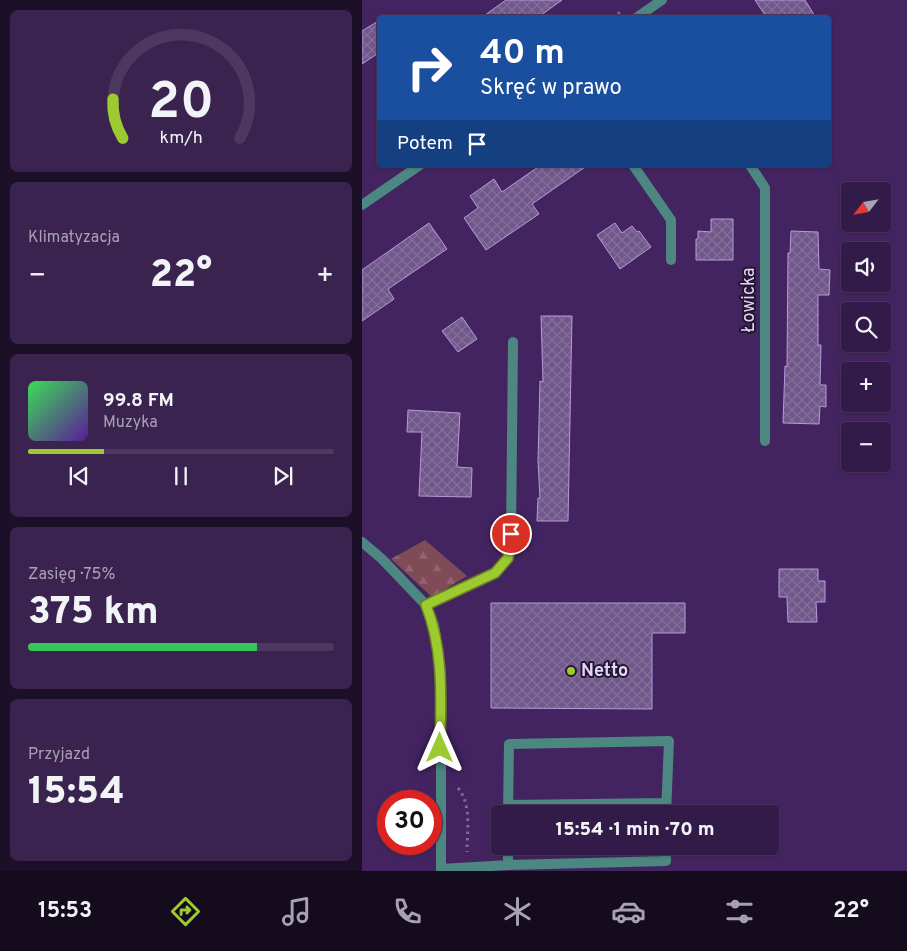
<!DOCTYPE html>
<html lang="pl">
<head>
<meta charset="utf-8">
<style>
	body { margin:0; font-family:Overpass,sans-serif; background:#3a244f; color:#f1f3f6; height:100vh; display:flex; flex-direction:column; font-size:19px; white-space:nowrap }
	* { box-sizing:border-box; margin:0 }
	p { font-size:16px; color:#a8a1b4 }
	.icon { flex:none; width:28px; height:28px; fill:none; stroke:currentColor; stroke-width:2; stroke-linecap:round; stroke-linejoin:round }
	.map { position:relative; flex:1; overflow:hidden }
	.side { display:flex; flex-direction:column; gap:10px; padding:10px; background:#1c0f28; width:362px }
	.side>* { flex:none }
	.guide { position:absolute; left:15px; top:15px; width:454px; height:152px; border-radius:5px; box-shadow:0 1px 4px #0004,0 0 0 1px #4d3960; background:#1a4fa0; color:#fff; overflow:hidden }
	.needle { width:32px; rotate:239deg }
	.buttons { position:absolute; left:479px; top:182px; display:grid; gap:10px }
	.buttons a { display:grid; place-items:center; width:50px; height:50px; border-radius:5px; background:#321b48; box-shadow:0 1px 4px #0004,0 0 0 1px #4d3960; font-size:25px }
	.speed { position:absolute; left:15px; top:790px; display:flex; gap:10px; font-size:25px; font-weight:700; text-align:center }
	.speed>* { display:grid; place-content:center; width:65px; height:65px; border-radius:50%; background:#321b48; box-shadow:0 1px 4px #0004,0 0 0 1px #4d3960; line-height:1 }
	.speed .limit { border:8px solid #d22; background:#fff; color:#111 }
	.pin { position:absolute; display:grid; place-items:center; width:42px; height:42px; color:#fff; margin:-21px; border:2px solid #fff; border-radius:50%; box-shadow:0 1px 5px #0007 }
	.me { position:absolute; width:55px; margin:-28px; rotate:0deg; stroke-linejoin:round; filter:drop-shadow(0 0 4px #0008) }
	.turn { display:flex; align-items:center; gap:18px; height:105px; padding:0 20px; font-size:22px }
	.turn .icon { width:65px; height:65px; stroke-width:2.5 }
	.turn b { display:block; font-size:35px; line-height:42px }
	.then { display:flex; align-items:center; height:48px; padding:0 20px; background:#0003; gap:10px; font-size:19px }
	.big { font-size:38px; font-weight:800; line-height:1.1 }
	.side .widget { flex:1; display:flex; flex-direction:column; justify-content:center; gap:8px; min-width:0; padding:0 18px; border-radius:8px; background:#3a244f }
	.side .dial { align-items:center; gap:0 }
	.dial svg { height:130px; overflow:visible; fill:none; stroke:#4d3960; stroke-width:7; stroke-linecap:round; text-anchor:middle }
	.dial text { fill:#f1f3f6; stroke:none }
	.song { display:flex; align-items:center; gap:15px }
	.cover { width:60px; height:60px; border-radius:8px; background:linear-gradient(135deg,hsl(130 70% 55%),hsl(270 70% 35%)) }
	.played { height:5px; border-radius:2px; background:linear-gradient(90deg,#9dca30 25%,#4d3960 25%) }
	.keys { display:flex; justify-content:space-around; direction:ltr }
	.heat { display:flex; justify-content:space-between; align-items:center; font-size:28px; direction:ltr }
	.charge { height:8px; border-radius:4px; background:linear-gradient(90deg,#34c759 75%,#4d3960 0) }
	.trip { position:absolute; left:129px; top:805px; width:288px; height:50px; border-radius:5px; background:#321b48; box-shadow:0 1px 4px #0004,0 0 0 1px #4d3960; font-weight:800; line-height:50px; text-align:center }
	.tabs { display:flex; height:80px; justify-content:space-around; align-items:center; background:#140b1d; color:#a8a1b4 }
	.tabs .icon { width:35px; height:35px }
	.tabs .on { color:#9dca30 }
	.tabs b { font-size:22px; color:#f1f3f6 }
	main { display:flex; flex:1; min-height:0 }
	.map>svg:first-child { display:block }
	.forest { fill:url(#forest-firs) }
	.building { fill:url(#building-cross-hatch); stroke:#b999de }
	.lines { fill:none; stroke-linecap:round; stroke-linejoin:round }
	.path { stroke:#82699c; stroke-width:3; stroke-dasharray:2.5 4; stroke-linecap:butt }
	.service { stroke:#4c8881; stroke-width:10 }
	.minor { stroke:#4c8881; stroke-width:10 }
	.route-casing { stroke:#66831f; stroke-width:12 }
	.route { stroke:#9dca30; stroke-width:9 }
	.poi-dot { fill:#9dca30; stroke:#231631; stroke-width:2 }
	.labels { text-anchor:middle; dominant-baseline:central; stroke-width:4; stroke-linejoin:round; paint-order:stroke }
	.street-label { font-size:18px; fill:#e4d4f9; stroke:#231631 }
	.poi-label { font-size:18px; font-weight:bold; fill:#e4d4f9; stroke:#231631; text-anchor:start }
</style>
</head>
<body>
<main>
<section class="side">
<div class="widget dial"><svg viewBox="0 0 100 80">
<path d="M14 69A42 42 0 1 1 86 69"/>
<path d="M14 69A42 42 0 0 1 8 45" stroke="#9dca30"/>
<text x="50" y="56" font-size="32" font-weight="700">20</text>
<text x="50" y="72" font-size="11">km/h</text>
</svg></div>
<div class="widget"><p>Klimatyzacja</p>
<div class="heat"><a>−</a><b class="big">22°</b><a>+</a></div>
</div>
<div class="widget">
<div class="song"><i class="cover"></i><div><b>99.8 FM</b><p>Muzyka</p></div></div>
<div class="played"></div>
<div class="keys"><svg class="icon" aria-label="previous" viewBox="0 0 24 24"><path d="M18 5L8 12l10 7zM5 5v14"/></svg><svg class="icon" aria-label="pause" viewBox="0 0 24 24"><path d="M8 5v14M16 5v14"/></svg><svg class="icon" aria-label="next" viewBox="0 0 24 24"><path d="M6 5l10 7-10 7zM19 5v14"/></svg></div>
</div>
<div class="widget"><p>Zasięg · 75%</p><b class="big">375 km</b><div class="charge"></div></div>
<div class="widget"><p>Przyjazd</p><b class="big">15:54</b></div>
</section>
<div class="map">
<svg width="545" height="871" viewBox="0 0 545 871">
	<defs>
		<pattern id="forest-firs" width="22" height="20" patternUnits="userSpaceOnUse" patternTransform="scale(1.25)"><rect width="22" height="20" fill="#7f4b57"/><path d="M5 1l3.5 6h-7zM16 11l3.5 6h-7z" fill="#916470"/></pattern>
		<pattern id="building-cross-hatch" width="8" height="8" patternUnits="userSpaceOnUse" patternTransform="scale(1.25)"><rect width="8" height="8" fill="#70588a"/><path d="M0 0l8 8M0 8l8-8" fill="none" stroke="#846f9b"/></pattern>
	</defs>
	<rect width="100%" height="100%" fill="#432460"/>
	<path class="forest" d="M 63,540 L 105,576 L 70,597 L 29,559 Z"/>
	<path class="building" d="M 144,0 L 200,0 L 175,18 L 119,18 Z
		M 393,0 L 443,0 L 454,18 L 405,18 Z
		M 18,20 L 18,52 L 0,64 L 0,31 Z
		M 179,165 L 226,165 L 170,204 L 177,214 L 124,250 L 102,218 L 116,208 L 108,196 L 132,179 L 140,192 Z
		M 349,219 L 371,219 L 371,260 L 334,260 L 334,239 L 336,239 L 336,231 L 349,232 Z
		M 67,223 L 85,249 L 26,289 L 32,299 L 0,321 L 0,270 Z
		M 253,223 L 260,233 L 270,226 L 275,232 L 277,231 L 289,247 L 258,269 L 235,235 Z
		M 429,231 L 456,232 L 457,269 L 468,270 L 467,295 L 456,295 L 456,345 L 459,345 L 458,385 L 464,385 L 464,407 L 458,406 L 457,424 L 421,423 L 423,366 L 425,367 L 426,253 L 428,253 Z
		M 179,316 L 210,316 L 206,521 L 175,521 L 176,498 L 178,498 L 176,461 L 178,381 L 181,382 Z
		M 100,317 L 115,339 L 96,352 L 80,331 Z
		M 46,410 L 98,413 L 95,467 L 110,468 L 109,497 L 57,496 L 60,432 L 45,432 Z
		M 417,569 L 456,569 L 456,581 L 463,581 L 463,602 L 454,602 L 455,622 L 426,622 L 425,597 L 417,597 Z
		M 129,603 L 323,603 L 323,633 L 290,633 L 290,709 L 129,708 Z"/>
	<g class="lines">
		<path class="path" d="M 251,18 L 258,12
			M 96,788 C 110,805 105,831 105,852"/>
		<path class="service" d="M 271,165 L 309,220 L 309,260
			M 64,605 L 133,573 L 146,557 L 149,534 L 151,342
			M 146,805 L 304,803
			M 146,814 L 147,744 L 307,741 L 304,814
			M 146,846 L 146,865
			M 79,869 L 146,865 L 304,861 L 304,846"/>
		<path class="minor" d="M 274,18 L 300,0
			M 388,165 L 403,188 L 403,441
			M 0,205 L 58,165
			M 0,542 L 20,559 L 64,605 L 72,625 L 79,676 L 79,871"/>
	</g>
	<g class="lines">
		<defs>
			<path id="route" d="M 78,748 C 79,700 82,650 64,605 L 133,573 L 146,558 L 149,534"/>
		</defs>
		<use href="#route" class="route-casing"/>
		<use href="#route" class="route"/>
	</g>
	<circle class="poi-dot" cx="209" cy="671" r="5"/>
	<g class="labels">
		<g class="street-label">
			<text transform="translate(387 300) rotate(-90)">Łowicka</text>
		</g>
		<g class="poi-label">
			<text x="219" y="671">Netto</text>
		</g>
	</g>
</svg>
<div class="buttons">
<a><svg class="needle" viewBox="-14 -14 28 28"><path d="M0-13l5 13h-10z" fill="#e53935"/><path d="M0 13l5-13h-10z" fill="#a8a1b4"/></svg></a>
<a><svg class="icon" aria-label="sound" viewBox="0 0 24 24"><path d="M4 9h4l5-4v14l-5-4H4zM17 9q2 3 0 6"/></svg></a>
<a><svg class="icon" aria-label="search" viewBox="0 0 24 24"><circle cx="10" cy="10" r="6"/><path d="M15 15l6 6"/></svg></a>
<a>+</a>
<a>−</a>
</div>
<div class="speed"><div class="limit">30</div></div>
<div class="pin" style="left:149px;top:534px;background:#d93025"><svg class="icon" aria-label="arrive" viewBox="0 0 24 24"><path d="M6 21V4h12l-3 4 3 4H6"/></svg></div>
<svg class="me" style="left:78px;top:748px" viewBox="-20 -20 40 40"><path d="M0-17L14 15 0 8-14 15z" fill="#9dca30" stroke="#fff" stroke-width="4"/></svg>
<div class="trip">15:54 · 1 min · 70 m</div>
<div class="guide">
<div class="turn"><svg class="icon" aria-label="right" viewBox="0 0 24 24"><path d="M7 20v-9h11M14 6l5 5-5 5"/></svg><div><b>40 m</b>Skręć w prawo</div></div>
<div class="then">Potem<svg class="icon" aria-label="arrive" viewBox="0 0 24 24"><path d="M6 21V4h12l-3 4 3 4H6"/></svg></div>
</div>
</div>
</main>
<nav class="tabs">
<b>15:53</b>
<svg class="icon on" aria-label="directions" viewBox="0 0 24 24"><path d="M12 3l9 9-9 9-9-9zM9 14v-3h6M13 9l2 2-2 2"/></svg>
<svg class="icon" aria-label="music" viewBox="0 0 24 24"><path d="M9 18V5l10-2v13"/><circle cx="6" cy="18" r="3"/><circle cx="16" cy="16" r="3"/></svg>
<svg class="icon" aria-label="phone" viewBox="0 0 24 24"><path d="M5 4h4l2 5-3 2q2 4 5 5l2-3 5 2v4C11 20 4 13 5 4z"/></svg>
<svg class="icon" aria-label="climate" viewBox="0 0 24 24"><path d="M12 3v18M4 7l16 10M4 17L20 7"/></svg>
<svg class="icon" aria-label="car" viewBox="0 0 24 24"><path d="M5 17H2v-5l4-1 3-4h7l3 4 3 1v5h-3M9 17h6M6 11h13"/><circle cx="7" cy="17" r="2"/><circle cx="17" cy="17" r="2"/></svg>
<svg class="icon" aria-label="filters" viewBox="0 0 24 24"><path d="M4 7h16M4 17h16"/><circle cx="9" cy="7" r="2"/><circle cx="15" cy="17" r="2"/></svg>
<b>22°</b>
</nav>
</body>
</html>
